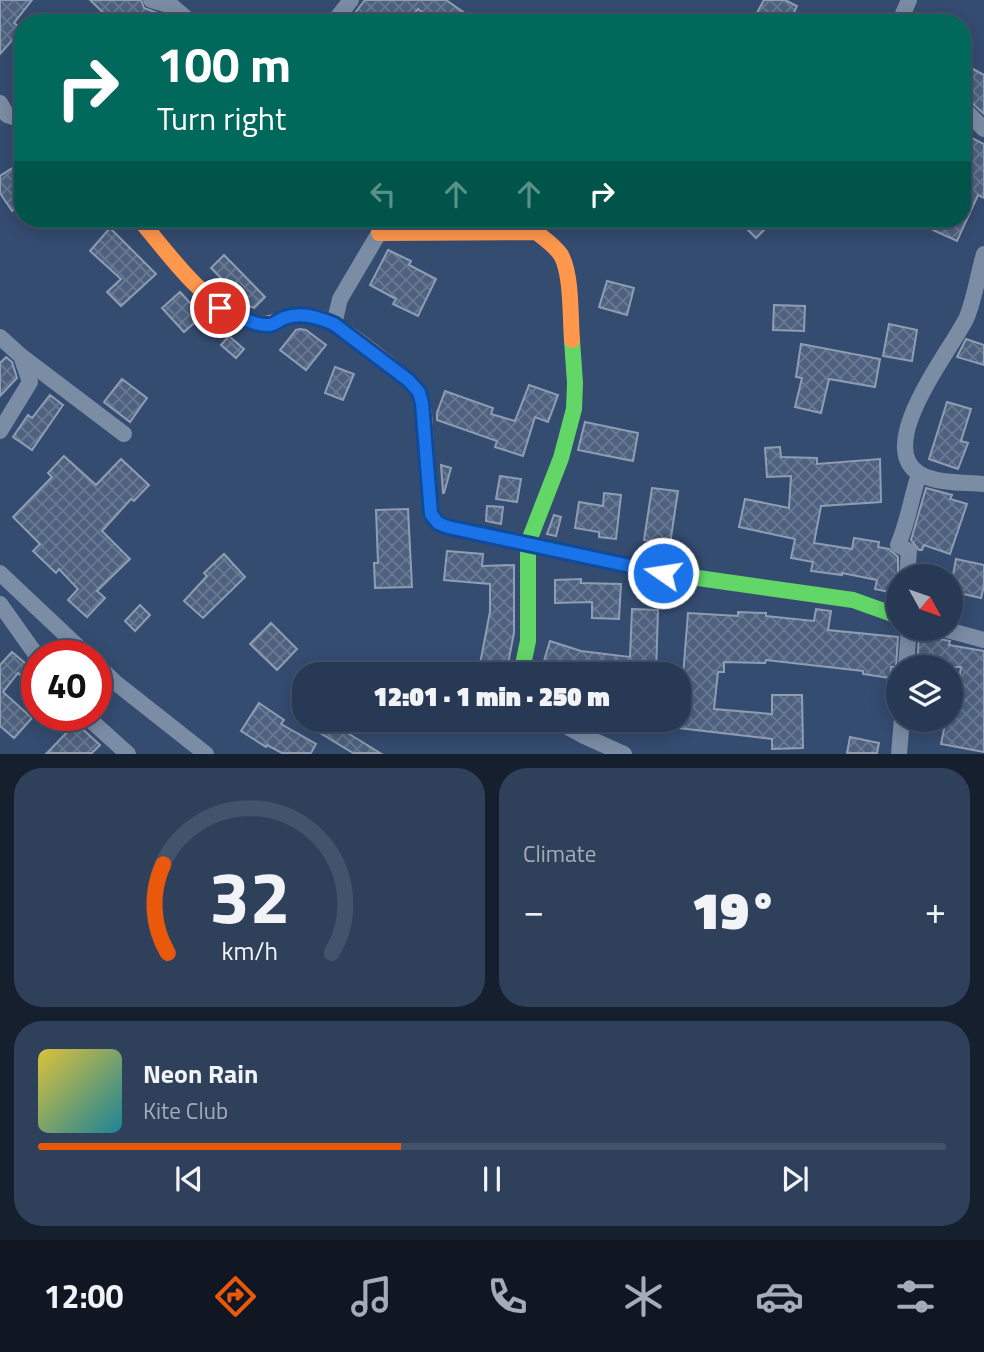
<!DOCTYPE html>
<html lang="en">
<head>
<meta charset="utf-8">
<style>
	body { margin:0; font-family:"Titillium Web",sans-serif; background:#2f405a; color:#f1f3f6; height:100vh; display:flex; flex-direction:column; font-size:26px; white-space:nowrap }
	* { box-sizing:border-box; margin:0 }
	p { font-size:23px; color:#a4acb8 }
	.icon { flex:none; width:38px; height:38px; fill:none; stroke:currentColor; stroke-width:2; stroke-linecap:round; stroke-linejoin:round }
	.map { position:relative; height:754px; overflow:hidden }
	.details { display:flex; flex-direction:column; gap:14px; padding:14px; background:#151f2e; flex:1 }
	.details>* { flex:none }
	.guide { position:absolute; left:14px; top:14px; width:957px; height:214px; border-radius:28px; box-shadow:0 4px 18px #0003,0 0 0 2px #43536b; background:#00695c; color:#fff; overflow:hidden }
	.needle { width:46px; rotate:130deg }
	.fabs { position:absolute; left:886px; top:564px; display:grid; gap:14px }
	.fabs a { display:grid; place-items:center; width:77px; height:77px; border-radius:50%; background:#273954; box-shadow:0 4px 18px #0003,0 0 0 2px #43536b; font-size:35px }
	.speed { position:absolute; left:21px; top:640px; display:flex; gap:14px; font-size:35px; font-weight:700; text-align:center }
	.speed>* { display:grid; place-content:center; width:91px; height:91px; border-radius:50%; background:#273954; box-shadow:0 4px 18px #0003,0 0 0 2px #43536b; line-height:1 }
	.speed .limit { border:10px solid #d22; background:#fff; color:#111 }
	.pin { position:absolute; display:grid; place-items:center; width:60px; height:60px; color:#fff; margin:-30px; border:4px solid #fff; border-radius:50%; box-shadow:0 2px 7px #0007 }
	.me { position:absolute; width:77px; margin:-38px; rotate:283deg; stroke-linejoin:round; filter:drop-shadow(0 0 5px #0008) }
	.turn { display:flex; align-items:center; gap:24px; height:147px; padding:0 28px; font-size:32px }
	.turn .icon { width:91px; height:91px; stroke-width:2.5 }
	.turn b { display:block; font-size:49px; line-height:60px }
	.lanes { display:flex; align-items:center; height:66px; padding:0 28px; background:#0003; justify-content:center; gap:35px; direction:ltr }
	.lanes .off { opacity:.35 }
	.big { font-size:52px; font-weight:800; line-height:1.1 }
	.details .card { flex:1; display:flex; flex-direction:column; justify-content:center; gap:10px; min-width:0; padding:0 24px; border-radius:28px; background:#2f405a }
	.details .dial { align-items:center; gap:0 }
	.dial svg { height:182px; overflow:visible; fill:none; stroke:#43536b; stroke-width:7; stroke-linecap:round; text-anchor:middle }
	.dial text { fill:#f1f3f6; stroke:none }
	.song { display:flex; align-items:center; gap:21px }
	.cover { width:84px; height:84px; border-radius:10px; background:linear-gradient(135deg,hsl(50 70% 55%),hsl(190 70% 35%)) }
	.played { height:7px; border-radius:4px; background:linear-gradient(90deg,#ea580c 40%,#43536b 40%) }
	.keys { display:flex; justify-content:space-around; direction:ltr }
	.heat { display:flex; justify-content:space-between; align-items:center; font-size:38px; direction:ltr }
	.details .tiles { flex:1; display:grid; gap:14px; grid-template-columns:1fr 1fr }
	.card:last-child { grid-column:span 2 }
	.trip { position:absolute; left:292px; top:662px; width:399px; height:70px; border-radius:28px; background:#273954; box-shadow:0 4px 18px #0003,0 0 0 2px #43536b; font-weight:800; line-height:70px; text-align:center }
	.menu { display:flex; height:112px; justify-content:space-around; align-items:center; background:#101722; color:#a4acb8 }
	.menu .icon { width:49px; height:49px }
	.menu .on { color:#ea580c }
	.menu b { font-size:32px; color:#f1f3f6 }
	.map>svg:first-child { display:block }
	.building { fill:url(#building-cross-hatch); stroke:#8f9db3; stroke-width:2 }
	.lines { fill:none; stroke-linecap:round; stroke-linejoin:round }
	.street { stroke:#7b8da5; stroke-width:16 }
	.fast { stroke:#63d668; stroke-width:16 }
	.slow { stroke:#ff974d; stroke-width:16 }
	.route-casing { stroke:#114b97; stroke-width:18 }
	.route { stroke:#1a73e8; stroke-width:12 }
</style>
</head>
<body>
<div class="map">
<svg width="984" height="754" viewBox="0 0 984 754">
	<defs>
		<pattern id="building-cross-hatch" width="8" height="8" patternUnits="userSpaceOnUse" patternTransform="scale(1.75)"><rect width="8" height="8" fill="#4e627f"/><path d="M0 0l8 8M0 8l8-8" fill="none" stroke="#697a92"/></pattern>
	</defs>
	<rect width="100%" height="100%" fill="#344c70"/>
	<path class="building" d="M 0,0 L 32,0 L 14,23 L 22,29 L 0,54 Z
		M 90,0 L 141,0 L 144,8 L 158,13 L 169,23 L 114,23 Z
		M 365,0 L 446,0 L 479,23 L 435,23 L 418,9 L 406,23 L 347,23 Z
		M 764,0 L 785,0 L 797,6 L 789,23 L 768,23 L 755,16 Z
		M 962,63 L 984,75 L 984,114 L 969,100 L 962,97 Z
		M 962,133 L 984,144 L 984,198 L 978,195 L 957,241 L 933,230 L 939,219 L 962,219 Z
		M 23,161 L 23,204 L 12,211 L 0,193 L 0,176 Z
		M 737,219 L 775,219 L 756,238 Z
		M 110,228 L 156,274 L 121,306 L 107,292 L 121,279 L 90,251 Z
		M 388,250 L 411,261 L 409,265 L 436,279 L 418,316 L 393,304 L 396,299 L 370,285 Z
		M 224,255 L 265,297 L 254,308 L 247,305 L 211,268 Z
		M 607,281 L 634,288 L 627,315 L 599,307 Z
		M 180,292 L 202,316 L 184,332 L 162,308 Z
		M 774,305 L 805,306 L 804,331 L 773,330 Z
		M 889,324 L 917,330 L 912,361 L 883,356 Z
		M 300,329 L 306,330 L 326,345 L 306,370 L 280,350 L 296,330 Z
		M 229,336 L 244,349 L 236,358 L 221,345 Z
		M 966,339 L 984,345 L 984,365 L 957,357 Z
		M 801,344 L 880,359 L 875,387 L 829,379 L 821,413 L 795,407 L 802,378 L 796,377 Z
		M 6,357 L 12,362 L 17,378 L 0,396 L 0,363 Z
		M 335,367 L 354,374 L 343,400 L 325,393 Z
		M 122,379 L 147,398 L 130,422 L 104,402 Z
		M 529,385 L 558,395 L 548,422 L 535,417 L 523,456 L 495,447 L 497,441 L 437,420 L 437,413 L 445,391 L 493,408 L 491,414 L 515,421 Z
		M 50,395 L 63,405 L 32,450 L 13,437 L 28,415 L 32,418 Z
		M 947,402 L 971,409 L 961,441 L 968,443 L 958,469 L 929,459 Z
		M 585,422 L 638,433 L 633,461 L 578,450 Z
		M 780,447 L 781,457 L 817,458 L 817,464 L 880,459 L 881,502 L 821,506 L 814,543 L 852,549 L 854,538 L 879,542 L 878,547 L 889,549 L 898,557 L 898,594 L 875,589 L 877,580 L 842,573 L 842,575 L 811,571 L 813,562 L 791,558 L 795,539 L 739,527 L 745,499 L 789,508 L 791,476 L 767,477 L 765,448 Z
		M 64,456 L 96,485 L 121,459 L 149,485 L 134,501 L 131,499 L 102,531 L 130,559 L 97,591 L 105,598 L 87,617 L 68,600 L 78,589 L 59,569 L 56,573 L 33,551 L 40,544 L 13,517 L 52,477 L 48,473 Z
		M 441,465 L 451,468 L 444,493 L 443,493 Z
		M 500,476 L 521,479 L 517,502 L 496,499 Z
		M 652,488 L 678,491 L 670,544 L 644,540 Z
		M 926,488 L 952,495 L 950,499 L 967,504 L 950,554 L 924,545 L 922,550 L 919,550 L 911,540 Z
		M 604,493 L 621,495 L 616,539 L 599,537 L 599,532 L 575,528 L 579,502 L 603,506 Z
		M 487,506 L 503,507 L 501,524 L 486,521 Z
		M 408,509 L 412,587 L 375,588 L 374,563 L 378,563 L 376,510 Z
		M 554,515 L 561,517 L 556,536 L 547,534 Z
		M 447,551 L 483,554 L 482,566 L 514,565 L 514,633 L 506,674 L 479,669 L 490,612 L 490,584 L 444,580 Z
		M 224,554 L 245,577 L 203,618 L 184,601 L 207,576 L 204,573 Z
		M 956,559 L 984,565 L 984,586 L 981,598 L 950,591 Z
		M 581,579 L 581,583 L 621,584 L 619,619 L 592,618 L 592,602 L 555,603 L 555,580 Z
		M 140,605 L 150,615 L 135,631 L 125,621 Z
		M 632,609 L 658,610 L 656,674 L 595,674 L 569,670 L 568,674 L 540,674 L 550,641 L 581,651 L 630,657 Z
		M 816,609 L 831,611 L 828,630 L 898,637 L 896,667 L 891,667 L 890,678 L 863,674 L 863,671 L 766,660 L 765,663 L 724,662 L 724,672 L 718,672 L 714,709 L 772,714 L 772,695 L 802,695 L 803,748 L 772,749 L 772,739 L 679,728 L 679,676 L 683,676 L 688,613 L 738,616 L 738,612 L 766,613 L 766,616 L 814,621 Z
		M 271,623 L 297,649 L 277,670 L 250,644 Z
		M 919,635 L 950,641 L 949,645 L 984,651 L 984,752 L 941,744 L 946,719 L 953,719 L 961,667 L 917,667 Z
		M 12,652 L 37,673 L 37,690 L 18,673 L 3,692 L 32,718 L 14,738 L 0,726 L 0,665 Z
		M 259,703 L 284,720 L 281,724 L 316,744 L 311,753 L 282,753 L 267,745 L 266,747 L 241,731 Z
		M 328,721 L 380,753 L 353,753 L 320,733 Z
		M 76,723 L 100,745 L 92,753 L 47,753 Z
		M 850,737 L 879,743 L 877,753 L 847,753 Z"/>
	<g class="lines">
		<path class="street" d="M 151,0 L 172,6 L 192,23
			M 333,23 L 351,0
			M 899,23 L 909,0
			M 0,103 L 7,115 L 23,120
			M 962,107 L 984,129
			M 984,254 C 978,274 975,297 967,317 C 953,348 872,446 920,474 C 938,484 965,482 984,484
			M 334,324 L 340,299 L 379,233 L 381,219
			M 0,337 L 21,356 L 30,382 L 0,431
			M 21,356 L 124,434
			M 0,573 L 88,656
			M 907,576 L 909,551 L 898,545 C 908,522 911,498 919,474
			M 0,604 L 37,656
			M 940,628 L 984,640
			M 96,664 L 116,683 L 206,754
			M 906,667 L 909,628
			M 86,716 L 128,754
			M 553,719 L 584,736 L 624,754
			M 899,754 L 902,719"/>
		<path class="fast" d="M 426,455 L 431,514 L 438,522 L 448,527 L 663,573 L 853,600 L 898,616
			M 521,674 L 528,641 L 528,543 L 561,458 L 574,409 L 575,383 L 572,340"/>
		<path class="slow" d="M 139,219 C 170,255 198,298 242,318 C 275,333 277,314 304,315 C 314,316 326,319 335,325 C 349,333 411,379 418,391 C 426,404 425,439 426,455
			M 379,233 L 536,232 C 545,239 555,246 561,255 C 572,275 570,316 572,340"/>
	</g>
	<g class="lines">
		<defs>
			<path id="route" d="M 220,308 C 234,314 254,326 269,325 C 274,325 279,320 284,318 C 302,312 317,317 334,324 L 408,380 L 419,392 L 422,403 L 431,514 L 438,523 L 448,527 L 663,573"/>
		</defs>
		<use href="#route" class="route-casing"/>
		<use href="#route" class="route"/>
	</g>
</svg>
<div class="fabs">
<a><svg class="needle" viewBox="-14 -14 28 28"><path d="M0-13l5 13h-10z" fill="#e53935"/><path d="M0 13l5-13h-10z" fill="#a4acb8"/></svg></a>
<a><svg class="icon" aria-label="layers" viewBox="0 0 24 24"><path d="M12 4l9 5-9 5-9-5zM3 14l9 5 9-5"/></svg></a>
</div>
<div class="speed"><div class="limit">40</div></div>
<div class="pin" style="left:220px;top:308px;background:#d93025"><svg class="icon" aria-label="arrive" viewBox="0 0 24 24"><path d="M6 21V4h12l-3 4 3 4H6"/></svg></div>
<svg class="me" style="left:663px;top:573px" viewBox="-20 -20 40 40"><circle r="17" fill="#1a73e8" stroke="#fff" stroke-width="3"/><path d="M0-11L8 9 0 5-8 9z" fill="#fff"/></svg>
<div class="trip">12:01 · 1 min · 250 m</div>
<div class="guide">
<div class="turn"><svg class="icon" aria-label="right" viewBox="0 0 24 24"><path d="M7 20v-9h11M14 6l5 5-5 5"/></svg><div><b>100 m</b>Turn right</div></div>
<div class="lanes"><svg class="icon off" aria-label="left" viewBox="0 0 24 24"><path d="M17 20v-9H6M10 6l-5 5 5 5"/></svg><svg class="icon off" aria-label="ahead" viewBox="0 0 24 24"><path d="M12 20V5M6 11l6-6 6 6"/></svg><svg class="icon off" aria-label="ahead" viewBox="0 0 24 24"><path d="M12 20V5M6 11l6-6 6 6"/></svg><svg class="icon" aria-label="right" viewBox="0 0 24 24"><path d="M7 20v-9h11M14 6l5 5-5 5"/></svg></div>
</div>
</div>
<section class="details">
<div class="tiles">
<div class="card dial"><svg viewBox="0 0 100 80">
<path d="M14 69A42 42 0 1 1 86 69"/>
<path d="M14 69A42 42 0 0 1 12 30" stroke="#ea580c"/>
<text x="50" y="56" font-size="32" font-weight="700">32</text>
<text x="50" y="72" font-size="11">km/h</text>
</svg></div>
<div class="card"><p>Climate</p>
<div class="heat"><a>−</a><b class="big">19°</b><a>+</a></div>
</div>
<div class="card">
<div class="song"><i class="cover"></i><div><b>Neon Rain</b><p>Kite Club</p></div></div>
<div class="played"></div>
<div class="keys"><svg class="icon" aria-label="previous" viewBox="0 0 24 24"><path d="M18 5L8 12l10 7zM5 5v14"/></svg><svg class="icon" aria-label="pause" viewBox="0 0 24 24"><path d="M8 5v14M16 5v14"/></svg><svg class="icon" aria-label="next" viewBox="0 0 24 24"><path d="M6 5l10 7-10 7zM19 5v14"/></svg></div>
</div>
</div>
</section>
<nav class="menu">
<b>12:00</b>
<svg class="icon on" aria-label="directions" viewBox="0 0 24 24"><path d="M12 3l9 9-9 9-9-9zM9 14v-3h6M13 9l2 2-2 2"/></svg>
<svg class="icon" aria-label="music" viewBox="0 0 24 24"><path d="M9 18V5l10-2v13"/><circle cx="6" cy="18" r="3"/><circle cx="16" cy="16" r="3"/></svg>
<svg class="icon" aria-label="phone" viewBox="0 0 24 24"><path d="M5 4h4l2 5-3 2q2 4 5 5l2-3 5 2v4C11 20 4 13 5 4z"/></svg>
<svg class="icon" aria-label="climate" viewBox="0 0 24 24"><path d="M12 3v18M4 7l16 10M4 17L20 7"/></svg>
<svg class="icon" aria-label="car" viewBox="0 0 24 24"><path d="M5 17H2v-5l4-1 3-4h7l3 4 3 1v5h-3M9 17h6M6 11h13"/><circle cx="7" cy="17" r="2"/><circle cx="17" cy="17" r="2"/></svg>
<svg class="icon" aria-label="filters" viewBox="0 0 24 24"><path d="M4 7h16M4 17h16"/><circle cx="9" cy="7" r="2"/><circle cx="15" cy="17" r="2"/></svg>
</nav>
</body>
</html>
